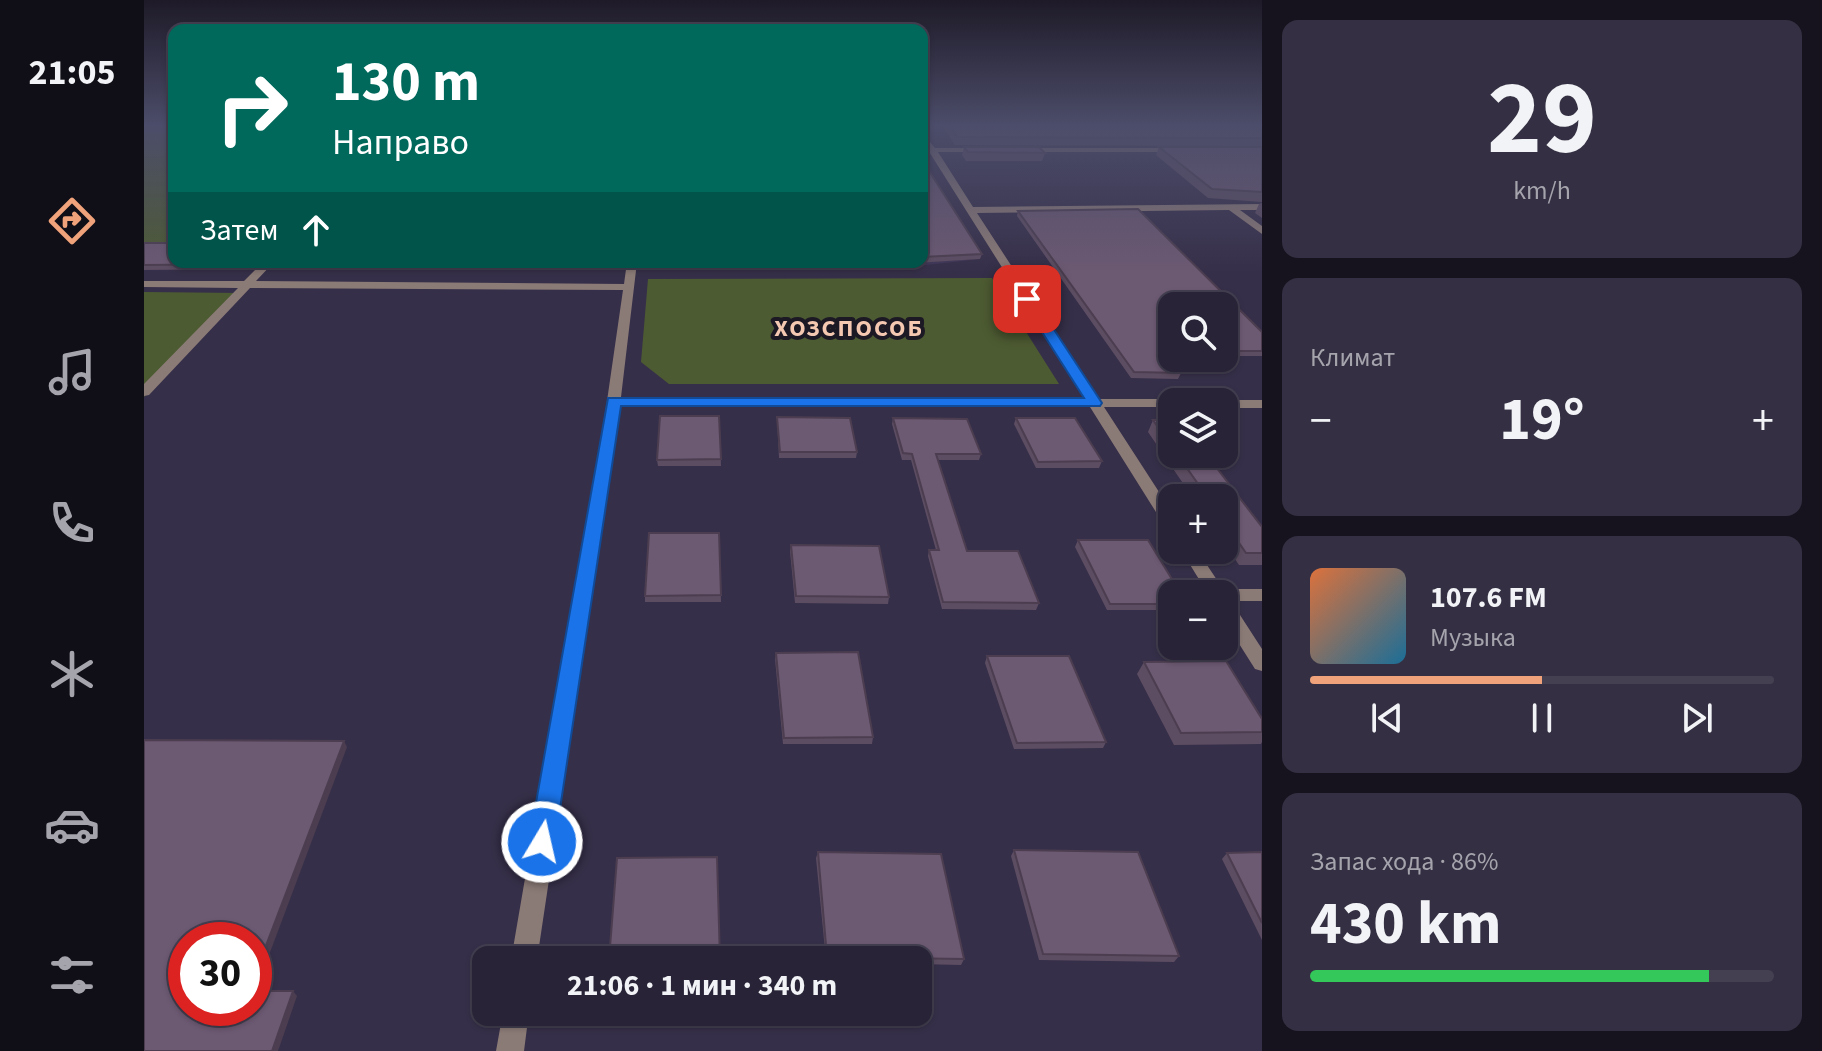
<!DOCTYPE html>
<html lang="ru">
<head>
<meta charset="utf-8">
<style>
	body { margin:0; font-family:"Source Sans 3",sans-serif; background:#342f42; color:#f1f3f6; height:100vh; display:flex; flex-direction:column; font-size:30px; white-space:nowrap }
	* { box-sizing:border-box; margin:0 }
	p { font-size:26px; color:#a5a4ad }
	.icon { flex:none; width:44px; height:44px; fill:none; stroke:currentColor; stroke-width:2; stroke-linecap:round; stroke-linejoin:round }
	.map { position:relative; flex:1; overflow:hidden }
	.sheet { display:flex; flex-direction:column; gap:20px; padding:20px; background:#16131e; width:560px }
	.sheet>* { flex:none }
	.guide { position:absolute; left:24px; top:24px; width:760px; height:244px; border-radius:16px; box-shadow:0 2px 6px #0004,0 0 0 2px #444052; background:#00695c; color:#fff; overflow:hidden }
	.fabs { position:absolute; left:1014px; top:292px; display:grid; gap:16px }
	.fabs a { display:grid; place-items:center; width:80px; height:80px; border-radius:16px; background:#282337; box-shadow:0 2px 6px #0004,0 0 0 2px #444052; font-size:40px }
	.speed { position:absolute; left:24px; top:922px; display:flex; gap:16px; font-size:40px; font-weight:700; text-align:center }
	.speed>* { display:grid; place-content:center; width:104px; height:104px; border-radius:50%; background:#282337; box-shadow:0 2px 6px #0004,0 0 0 2px #444052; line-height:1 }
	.speed .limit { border:12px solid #d22; background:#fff; color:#111 }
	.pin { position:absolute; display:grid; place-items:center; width:68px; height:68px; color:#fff; margin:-34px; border-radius:16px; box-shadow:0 4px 12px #0006 }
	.me { position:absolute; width:88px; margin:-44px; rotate:9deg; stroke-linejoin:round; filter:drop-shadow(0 0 6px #0008) }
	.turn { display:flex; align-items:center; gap:28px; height:168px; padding:0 32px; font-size:36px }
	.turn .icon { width:104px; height:104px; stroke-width:2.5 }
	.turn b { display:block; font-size:56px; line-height:68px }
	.then { display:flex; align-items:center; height:76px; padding:0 32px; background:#0003; gap:16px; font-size:30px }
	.big { font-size:60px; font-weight:700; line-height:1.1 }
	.sheet .widget { flex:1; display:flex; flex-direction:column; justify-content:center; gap:12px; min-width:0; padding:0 28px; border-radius:16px; background:#342f42 }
	.sheet .dial { align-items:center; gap:0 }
	.dial b { font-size:104px; line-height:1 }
	.song { display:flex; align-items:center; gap:24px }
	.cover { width:96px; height:96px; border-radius:12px; background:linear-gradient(135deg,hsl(20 70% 55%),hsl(200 70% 35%)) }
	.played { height:8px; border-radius:4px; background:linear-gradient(90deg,#f0a27a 50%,#444052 50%) }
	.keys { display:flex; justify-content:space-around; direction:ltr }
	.heat { display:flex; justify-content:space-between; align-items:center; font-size:44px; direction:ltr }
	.charge { height:12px; border-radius:6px; background:linear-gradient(90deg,#34c759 86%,#444052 0) }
	.trip { position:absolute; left:328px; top:946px; width:460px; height:80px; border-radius:16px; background:#282337; box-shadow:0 2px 6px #0004,0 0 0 2px #444052; font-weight:700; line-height:80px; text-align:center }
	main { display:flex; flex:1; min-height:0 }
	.tab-bar { display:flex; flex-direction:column; width:144px; justify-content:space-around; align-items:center; background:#100e16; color:#a5a4ad }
	.tab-bar .icon { width:56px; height:56px }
	.tab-bar .active { color:#f0a27a }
	.tab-bar b { font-size:36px; color:#f1f3f6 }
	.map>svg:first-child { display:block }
	.built { fill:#403757 }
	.green { fill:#4d5b32 }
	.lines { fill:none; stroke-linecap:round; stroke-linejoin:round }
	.minor { fill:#8b7b77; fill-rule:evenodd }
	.wall { fill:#5d4d62 }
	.shaded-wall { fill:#4c3e50 }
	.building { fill:#6c5972; stroke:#4c3e50; stroke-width:2 }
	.route { fill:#1a73e8; stroke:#114b97; stroke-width:2 }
	.labels { text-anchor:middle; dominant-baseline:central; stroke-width:8; stroke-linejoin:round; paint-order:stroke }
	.far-district-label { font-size:24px; font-weight:bold; letter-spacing:2px; fill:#f5c8b2; stroke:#1c1925 }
</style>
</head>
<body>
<main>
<nav class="tab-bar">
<b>21:05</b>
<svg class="icon active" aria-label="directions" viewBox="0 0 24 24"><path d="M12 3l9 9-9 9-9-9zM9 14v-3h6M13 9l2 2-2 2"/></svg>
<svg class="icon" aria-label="music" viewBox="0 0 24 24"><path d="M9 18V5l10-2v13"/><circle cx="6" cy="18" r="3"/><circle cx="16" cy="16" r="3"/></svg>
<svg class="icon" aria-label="phone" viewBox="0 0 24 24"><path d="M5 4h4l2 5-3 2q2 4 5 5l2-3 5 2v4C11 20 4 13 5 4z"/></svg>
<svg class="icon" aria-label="climate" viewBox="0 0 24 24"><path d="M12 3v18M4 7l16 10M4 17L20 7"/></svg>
<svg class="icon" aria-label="car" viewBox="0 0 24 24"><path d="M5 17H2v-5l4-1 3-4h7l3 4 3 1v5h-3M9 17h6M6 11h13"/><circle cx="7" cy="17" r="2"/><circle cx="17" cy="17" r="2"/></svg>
<svg class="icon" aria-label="filters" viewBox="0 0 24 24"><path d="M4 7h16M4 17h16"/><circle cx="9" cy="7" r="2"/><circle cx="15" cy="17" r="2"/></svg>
</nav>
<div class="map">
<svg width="1118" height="1051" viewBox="0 0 1118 1051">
	<rect width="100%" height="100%" fill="#362f49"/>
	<path class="built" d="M 836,259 L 773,266 L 503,269 L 504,262 L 778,262 Z"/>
	<path class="green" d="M 0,126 L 30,126 L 30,248 L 0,248 Z
		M 848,278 L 915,384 L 525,384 L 497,362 L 504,279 Z
		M 0,292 L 97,293 L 0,397 Z"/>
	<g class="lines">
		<path class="minor" d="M 778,132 L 791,148 L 840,148 L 844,150 L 840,152 L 794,152 L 829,207 L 1118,204 L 1118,210 L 1096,210 L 1118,226 L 1118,234 L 1085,210 L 833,213 L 954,399 L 1028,399 L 1034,402 L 1028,402 L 1028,407 L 960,407 L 1028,512 L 1028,529 L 1022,528 L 946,407 L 476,405 L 393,960 L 367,960 L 463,401 L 479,290 L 106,288 L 5,395 L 0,396 L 0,384 L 94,288 L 0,287 L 0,281 L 100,281 L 119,262 L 130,262 L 112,281 L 480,284 L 483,262 L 493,262 L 477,397 L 941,399 L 784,150 L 778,140 Z
			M 877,148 L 1036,148 L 1040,150 L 1036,152 L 880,152 Z
			M 1080,400 L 1118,400 L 1118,408 L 1080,408 L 1080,402 L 1075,402 Z
			M 1037,550 L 1053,550 L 1079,589 L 1118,589 L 1118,601 L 1087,601 L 1118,649 L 1118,671 L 1111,669 L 1080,620 L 1080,594 L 1064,594 Z
			M 359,1012 L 385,1012 L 380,1051 L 352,1051 Z"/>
	</g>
	<path class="wall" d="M 799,126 L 1118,126 L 1118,146 L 811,145 Z
		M 820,147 L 901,153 L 898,161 L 822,161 L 818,155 Z
		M 1015,147 L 1118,147 L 1118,202 L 1064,198 L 1012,155 Z
		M 778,160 L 838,254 L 836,259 L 755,264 L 754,262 L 778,262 Z
		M 1118,203 L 1118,218 L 1111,213 L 1115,204 Z
		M 994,209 L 1118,332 L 1118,356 L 1080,356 L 1080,306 L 1028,306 L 1028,356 L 1023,356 L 1037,373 L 1034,379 L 987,378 L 873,216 L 874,211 Z
		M 0,243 L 30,262 L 116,262 L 107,269 L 0,270 Z
		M 126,262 L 456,262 L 455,268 L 127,270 L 125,264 Z
		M 526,262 L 699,262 L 675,263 L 674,267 L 526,268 Z
		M 575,416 L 577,466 L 514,466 L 513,460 Z
		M 633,417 L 713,452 L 712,458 L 635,458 Z
		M 749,418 L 837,454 L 835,460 L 794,460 L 823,551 L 895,603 L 892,610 L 798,609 L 784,556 L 785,550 L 792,550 L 767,460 L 758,460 L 748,424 Z
		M 872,418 L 958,461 L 955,468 L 892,468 L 870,424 Z
		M 1009,420 L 1028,420 L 1028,454 L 1062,454 L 1118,527 L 1118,565 L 1095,565 L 1080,543 L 1080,498 L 1049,498 L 1004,432 Z
		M 575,533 L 577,602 L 501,602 L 501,596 Z
		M 934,540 L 1028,594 L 1028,610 L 963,610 L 931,547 Z
		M 647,545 L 745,597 L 744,604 L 651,603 L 646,551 Z
		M 632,653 L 729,737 L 728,744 L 639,744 L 631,659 Z
		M 843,656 L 962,742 L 959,748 L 870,749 L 841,663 Z
		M 1000,662 L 1118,719 L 1118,742 L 1117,744 L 1030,745 L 993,674 Z
		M 870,850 L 1035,956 L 1030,962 L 895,960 L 867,856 Z
		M 674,852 L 820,959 L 817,965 L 774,964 L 774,960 L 682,960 L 672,858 Z
		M 1118,852 L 1118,940 L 1078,859 L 1083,853 Z"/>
	<path class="shaded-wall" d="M 108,262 L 116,262 L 107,269 L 105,264 Z
		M 200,741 L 203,747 L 110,995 L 110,977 Z
		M 149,991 L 153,996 L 134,1051 L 128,1051 Z"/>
	<path class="building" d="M 806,126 L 1118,126 L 1118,138 L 813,137 Z
		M 820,147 L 895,147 L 901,153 L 824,152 Z
		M 1015,147 L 1118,147 L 1118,192 L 1068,189 Z
		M 778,160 L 838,254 L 778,257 Z
		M 994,209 L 1118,332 L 1118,351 L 1080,351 L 1080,306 L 1028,306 L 1028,350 L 1019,350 L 1037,373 L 990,372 L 874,211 Z
		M 0,243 L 30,243 L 30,262 L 108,262 L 105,264 L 0,265 Z
		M 126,262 L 454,262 L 125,264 Z
		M 526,262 L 669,262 L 526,263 Z
		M 516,416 L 575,416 L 577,459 L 513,460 Z
		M 633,417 L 706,418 L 713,452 L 636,452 Z
		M 749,418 L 823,419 L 837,454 L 792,454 L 823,551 L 874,551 L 895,603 L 799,602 L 785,550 L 795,550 L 768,454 L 759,453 Z
		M 872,418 L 931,418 L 958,461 L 894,462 Z
		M 1009,420 L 1028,420 L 1028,447 Z
		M 1033,454 L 1062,454 L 1118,527 L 1118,553 L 1102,553 L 1080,521 L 1080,498 L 1064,498 Z
		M 505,533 L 575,533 L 577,595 L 501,596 Z
		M 934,540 L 1004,540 L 1037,594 L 1028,594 L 1028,604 L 966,604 Z
		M 647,545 L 735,546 L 745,597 L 652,596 Z
		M 714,652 L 729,737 L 640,738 L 632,653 Z
		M 843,656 L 925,656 L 962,742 L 873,743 Z
		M 1082,661 L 1118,719 L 1118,732 L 1037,733 L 1000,662 Z
		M 0,740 L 200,741 L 110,977 L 110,940 L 42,940 L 42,1008 L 110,1008 L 110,991 L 149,991 L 128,1051 L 0,1051 Z
		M 870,850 L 994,852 L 1035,956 L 899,954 Z
		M 674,852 L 797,854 L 820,959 L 683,957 Z
		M 1118,852 L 1118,923 L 1083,853 Z
		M 573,857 L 576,960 L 465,960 L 473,858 Z"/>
	<linearGradient id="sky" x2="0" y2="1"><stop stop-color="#1e1a28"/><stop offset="0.46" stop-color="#4c4d6a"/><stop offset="1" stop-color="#4c4d6a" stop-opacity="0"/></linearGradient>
	<rect width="1118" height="273" fill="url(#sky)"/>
	<path class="route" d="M 879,296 L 888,296 L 958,403 L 956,406 L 477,406 L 411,842 L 407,851 L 398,854 L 389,851 L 385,842 L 464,398 L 940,398 L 877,299 Z"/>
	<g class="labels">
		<g class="far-district-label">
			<text x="705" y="328">ХОЗСПОСОБ</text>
		</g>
	</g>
</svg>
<div class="fabs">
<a><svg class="icon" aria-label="search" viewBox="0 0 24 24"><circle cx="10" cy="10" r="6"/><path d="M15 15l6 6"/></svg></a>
<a><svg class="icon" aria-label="layers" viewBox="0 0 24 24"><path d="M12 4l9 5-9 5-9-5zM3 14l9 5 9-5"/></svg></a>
<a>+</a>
<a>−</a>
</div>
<div class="speed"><div class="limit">30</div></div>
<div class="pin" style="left:883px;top:299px;background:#d93025"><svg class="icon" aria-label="arrive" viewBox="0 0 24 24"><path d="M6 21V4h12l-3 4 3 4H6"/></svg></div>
<svg class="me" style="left:398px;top:842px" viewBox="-20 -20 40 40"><circle r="17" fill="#1a73e8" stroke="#fff" stroke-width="3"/><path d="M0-11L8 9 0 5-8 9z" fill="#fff"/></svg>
<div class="trip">21:06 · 1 мин · 340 m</div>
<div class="guide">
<div class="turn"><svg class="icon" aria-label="right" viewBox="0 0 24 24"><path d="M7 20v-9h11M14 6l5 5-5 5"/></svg><div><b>130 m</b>Направо</div></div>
<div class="then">Затем<svg class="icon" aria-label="ahead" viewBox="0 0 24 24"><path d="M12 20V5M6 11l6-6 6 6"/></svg></div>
</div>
</div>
<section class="sheet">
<div class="widget dial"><b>29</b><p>km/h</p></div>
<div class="widget"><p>Климат</p>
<div class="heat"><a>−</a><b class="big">19°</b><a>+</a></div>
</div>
<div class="widget">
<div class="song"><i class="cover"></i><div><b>107.6 FM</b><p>Музыка</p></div></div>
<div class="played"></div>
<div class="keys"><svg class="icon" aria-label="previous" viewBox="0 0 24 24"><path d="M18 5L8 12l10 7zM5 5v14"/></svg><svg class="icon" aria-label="pause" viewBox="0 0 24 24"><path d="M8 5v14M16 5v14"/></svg><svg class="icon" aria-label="next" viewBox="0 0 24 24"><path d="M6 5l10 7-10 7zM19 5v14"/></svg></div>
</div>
<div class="widget"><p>Запас хода · 86%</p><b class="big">430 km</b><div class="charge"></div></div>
</section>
</main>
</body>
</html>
